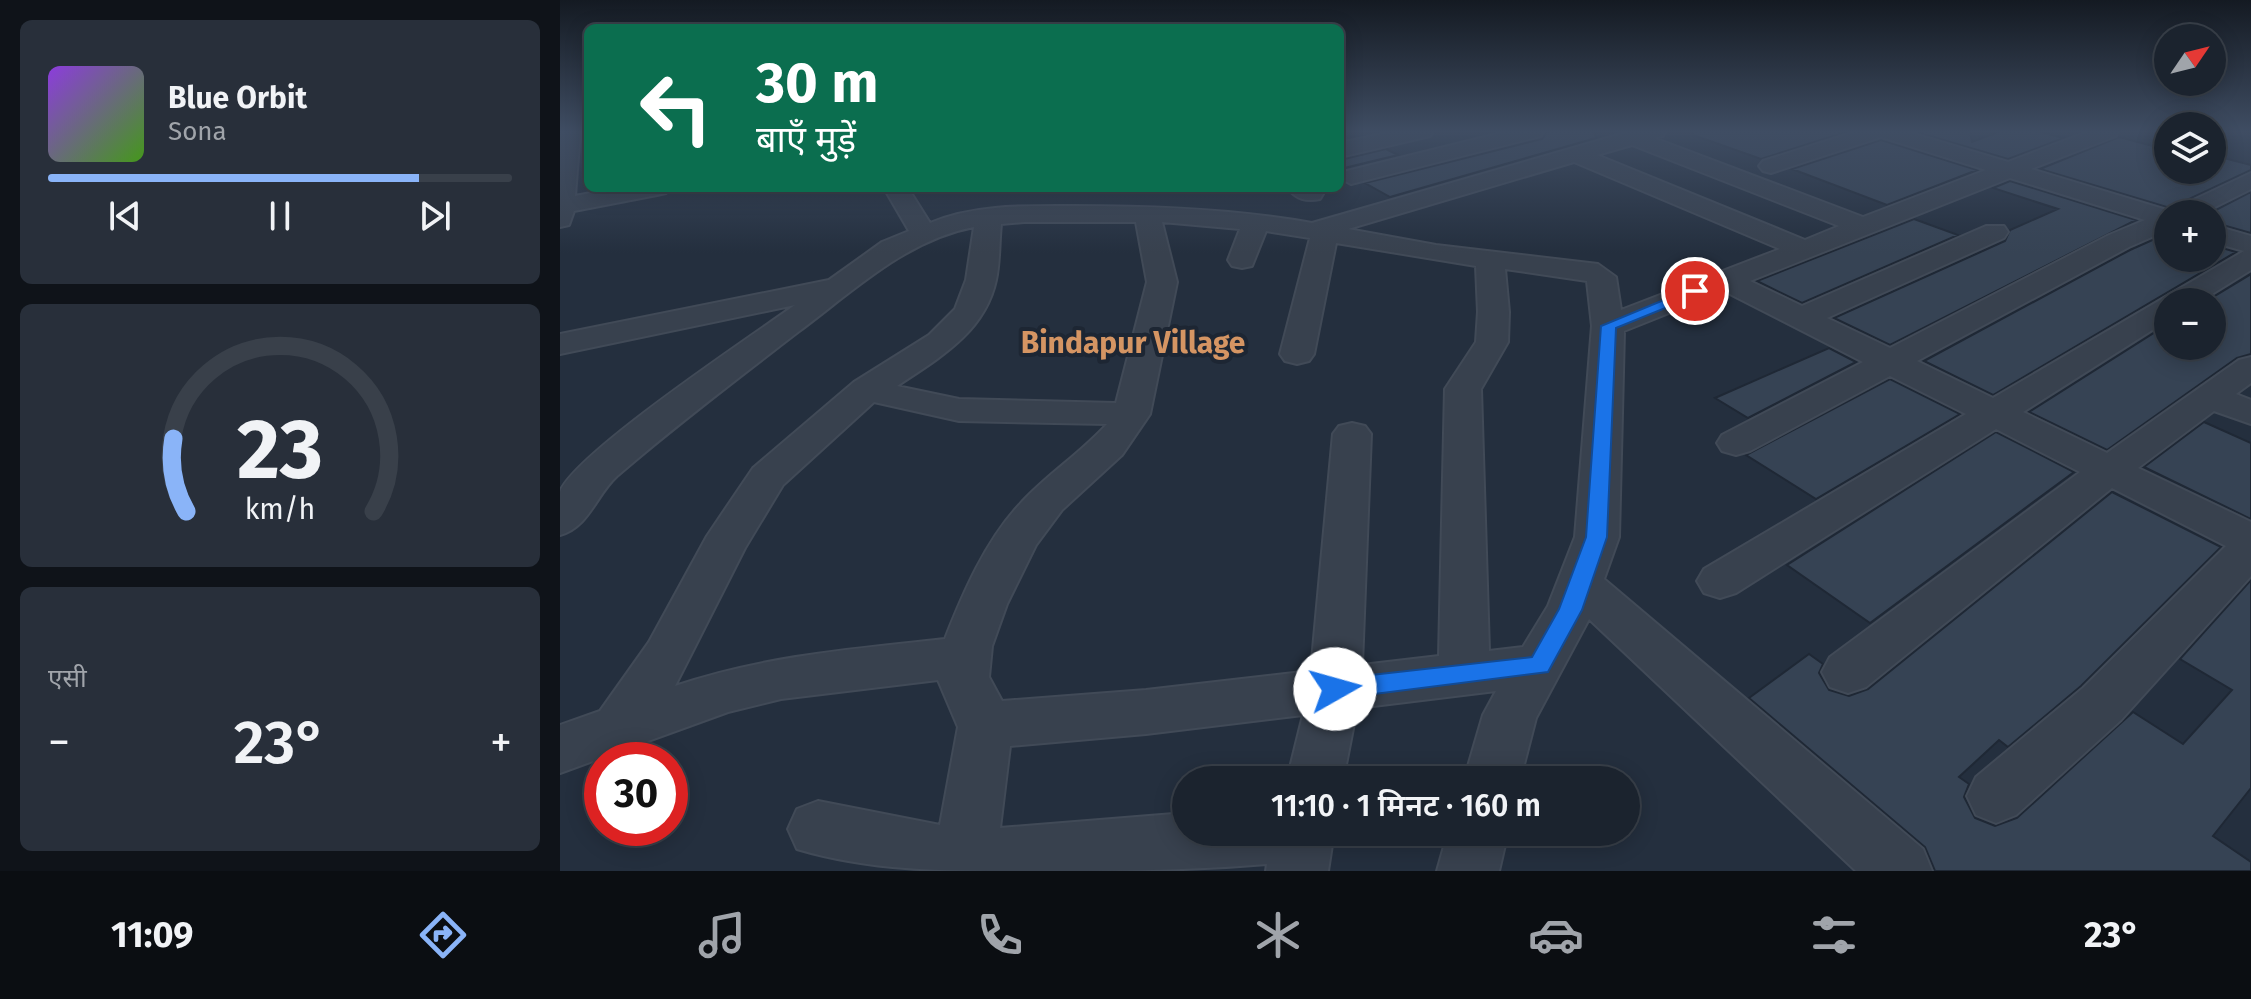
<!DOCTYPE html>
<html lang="hi">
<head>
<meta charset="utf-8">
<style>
	body { margin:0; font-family:"Fira Sans","Noto Sans Devanagari",sans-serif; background:#282f3a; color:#f1f3f6; height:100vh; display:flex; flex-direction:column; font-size:30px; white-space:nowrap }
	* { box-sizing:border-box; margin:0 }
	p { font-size:26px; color:#a0a4aa }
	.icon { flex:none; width:44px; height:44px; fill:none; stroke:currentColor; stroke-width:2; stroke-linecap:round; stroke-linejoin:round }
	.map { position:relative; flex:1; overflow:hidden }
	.drawer { display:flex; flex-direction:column; gap:20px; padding:20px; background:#0f1319; width:560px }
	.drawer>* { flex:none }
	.guide { position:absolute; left:24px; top:24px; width:760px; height:168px; border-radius:12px; box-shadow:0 4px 20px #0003,0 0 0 2px #39404a; background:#0b6e4f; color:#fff; overflow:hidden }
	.needle { width:52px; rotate:55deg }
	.buttons { position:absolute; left:1594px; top:24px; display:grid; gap:16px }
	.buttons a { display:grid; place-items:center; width:72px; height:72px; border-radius:50%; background:#1b232e; box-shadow:0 4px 20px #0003,0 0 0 2px #39404a; font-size:40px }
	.speed { position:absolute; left:24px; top:742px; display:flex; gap:16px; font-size:40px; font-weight:700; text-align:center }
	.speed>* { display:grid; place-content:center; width:104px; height:104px; border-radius:50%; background:#1b232e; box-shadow:0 4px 20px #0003,0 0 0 2px #39404a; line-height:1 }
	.speed .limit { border:12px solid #d22; background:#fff; color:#111 }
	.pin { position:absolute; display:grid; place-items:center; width:68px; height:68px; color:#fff; margin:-34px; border:4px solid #fff; border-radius:50%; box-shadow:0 2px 8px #0007 }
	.me { position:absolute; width:88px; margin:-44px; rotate:83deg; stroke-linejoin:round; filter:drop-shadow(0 0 6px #0008) }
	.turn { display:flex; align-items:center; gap:28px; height:168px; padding:0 40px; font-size:36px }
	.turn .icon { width:104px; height:104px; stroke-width:2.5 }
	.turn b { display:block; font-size:56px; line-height:68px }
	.big { font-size:60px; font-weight:600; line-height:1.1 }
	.drawer .widget { flex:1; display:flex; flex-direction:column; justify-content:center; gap:12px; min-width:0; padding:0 28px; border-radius:12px; background:#282f3a }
	.drawer .dial { align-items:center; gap:0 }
	.dial svg { height:208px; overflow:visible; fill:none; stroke:#39404a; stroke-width:7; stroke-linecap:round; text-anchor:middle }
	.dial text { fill:#f1f3f6; stroke:none }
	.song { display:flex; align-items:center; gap:24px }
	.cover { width:96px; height:96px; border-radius:12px; background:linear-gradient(135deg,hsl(270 70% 55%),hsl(100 70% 35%)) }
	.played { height:8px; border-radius:4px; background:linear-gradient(90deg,#8ab4f8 80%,#39404a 80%) }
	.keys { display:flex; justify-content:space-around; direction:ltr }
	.heat { display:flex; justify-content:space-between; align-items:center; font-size:44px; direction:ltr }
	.trip { position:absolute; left:612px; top:766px; width:468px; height:80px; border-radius:40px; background:#1b232e; box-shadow:0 4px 20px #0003,0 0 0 2px #39404a; font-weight:600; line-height:80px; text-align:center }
	.dock { display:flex; height:128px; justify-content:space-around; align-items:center; background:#0b0e12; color:#a0a4aa }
	.dock .icon { width:56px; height:56px }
	.dock .active { color:#8ab4f8 }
	.dock b { font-size:36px; color:#f1f3f6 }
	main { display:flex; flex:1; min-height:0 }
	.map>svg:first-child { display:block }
	.building { fill:#364354; stroke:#1f2835; stroke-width:2 }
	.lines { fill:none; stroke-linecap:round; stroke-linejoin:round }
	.minor-casing { stroke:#414a57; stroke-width:4 }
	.minor { fill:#38414e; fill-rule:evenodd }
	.route { fill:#1a73e8; stroke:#114b97; stroke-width:2 }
	.labels { text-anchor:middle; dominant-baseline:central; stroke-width:8; stroke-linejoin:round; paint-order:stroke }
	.neighbourhood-label { font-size:30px; font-weight:bold; fill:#d59563; stroke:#1d2633 }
</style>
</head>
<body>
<main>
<section class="drawer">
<div class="widget">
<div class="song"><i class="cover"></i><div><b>Blue Orbit</b><p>Sona</p></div></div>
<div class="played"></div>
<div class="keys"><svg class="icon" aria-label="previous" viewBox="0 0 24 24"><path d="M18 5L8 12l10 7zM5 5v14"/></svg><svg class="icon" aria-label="pause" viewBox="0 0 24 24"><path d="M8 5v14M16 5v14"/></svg><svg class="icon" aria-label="next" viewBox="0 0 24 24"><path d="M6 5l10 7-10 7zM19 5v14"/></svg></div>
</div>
<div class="widget dial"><svg viewBox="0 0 100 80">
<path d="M14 69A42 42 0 1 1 86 69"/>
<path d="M14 69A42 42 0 0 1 9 41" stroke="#8ab4f8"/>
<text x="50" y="56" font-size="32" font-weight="700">23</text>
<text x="50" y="72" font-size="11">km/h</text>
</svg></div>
<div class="widget"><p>एसी</p>
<div class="heat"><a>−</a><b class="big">23°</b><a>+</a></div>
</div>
</section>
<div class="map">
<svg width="1691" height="871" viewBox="0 0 1691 871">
	<rect width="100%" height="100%" fill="#242f3e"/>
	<path class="building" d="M 987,131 L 1034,131 L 1036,138 L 830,197 L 805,183 L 982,139 Z
		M 1134,131 L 1289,131 L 1201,159 L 1133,135 Z
		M 1353,131 L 1410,131 L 1412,142 L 1441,131 L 1477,131 L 1504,138 L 1448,159 Z
		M 1559,137 L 1608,150 L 1608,170 L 1652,170 L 1652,155 L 1691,165 L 1691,170 L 1610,208 L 1480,169 Z
		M 1321,140 L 1417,170 L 1327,205 L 1232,169 Z
		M 826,149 L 838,155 L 780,169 L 780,160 Z
		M 1450,181 L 1576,220 L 1330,345 L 1274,318 L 1445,241 L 1450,230 L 1498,209 L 1433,188 Z
		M 1691,192 L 1691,233 L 1652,222 L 1652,214 L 1648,214 Z
		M 1354,219 L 1398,235 L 1242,303 L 1197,281 Z
		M 1608,233 L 1608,258 L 1652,258 L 1652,245 L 1676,252 L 1433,395 L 1364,361 L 1570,250 Z
		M 1691,274 L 1691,354 L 1677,358 L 1547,450 L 1469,412 L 1608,324 L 1608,346 L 1652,346 L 1652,302 L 1645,302 Z
		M 1269,348 L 1296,362 L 1188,418 L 1155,398 Z
		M 1330,379 L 1400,414 L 1256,499 L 1186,455 Z
		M 1644,422 L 1691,443 L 1691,519 L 1584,467 Z
		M 1436,432 L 1514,472 L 1310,623 L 1227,565 Z
		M 1552,492 L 1661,547 L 1521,686 L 1448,747 L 1439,740 L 1399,777 L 1409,784 L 1404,797 L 1415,818 L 1435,826 L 1457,818 L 1573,712 L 1623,744 L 1672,690 L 1620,659 L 1691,580 L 1691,788 L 1653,836 L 1691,862 L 1691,871 L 1375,871 L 1365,847 L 1189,698 L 1249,654 L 1263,664 L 1259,673 L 1269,690 L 1289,696 L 1308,689 Z"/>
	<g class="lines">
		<defs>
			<path id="minor" d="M 0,131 L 20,131 L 15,196 L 57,188 L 109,188 L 106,193 L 97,195 L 14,211 L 9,225 L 0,227 Z
				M 836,131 L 873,131 L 870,136 L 780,157 L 780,143 Z
				M 949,131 L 984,131 L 981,136 L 791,184 L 780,178 L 783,172 Z
				M 1072,131 L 1105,131 L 1103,136 L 1094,138 L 1303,217 L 1426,170 L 1321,137 L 1211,173 L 1203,171 L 1199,166 L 1203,161 L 1298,131 L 1344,131 L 1448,162 L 1530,131 L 1558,131 L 1556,136 L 1471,169 L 1610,211 L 1691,173 L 1691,189 L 1641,214 L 1608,214 L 1608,230 L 1569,247 L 1357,361 L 1433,398 L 1684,251 L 1652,242 L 1652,225 L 1691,236 L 1691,270 L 1639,302 L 1608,302 L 1608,320 L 1463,412 L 1547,453 L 1679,360 L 1691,357 L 1691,383 L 1676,394 L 1691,400 L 1691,424 L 1654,411 L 1578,468 L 1691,522 L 1691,576 L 1561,720 L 1456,815 L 1436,823 L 1416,815 L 1407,796 L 1416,777 L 1523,688 L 1666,546 L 1552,488 L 1306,687 L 1288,693 L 1270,687 L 1262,672 L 1270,657 L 1520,472 L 1436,429 L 1176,593 L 1160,598 L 1144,593 L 1137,581 L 1144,569 L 1406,414 L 1330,376 L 1190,451 L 1176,455 L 1162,451 L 1157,443 L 1162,435 L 1303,362 L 1164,291 L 1064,331 L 1059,537 L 1044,579 L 1363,849 L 1372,871 L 1296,871 L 1029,619 L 976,718 L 960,780 L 904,780 L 923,715 L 936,691 L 797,708 L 783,780 L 727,780 L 743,715 L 586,734 L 450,746 L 440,828 L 626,813 L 626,832 L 774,832 L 768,871 L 706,871 L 707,864 C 625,871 544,871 462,871 C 384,871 311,871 237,849 L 228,829 L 237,809 L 258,801 L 380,825 L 398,727 L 378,680 L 221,699 L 168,712 L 0,773 L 0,725 L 40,711 L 89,642 L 147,536 L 193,468 L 294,382 L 369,335 L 395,309 L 406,280 L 414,227 C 346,240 293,291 238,332 C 177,379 116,425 57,476 C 36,495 29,527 0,535 C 0,524 0,503 0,492 C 14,454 193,335 235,305 L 0,354 L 0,334 L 269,280 L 322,242 L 349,231 L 324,188 L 348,188 L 370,223 C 415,204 467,206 515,206 C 594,206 674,209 752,223 ZM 1072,145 L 1279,226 L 1245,240 L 1037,155 ZM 1014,162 L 1220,249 L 1061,310 L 1056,277 L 1038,264 L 876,245 L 788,229 ZM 1450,178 L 1585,220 L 1549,235 L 1330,348 L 1267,318 L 1444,238 L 1448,232 L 1444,226 L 1426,226 L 1242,306 L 1190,281 ZM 464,222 L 576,222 L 587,282 L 556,403 L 399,399 L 337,386 C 379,358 425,332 436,280 C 440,262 439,242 441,224 ZM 602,222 L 680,229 L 668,260 L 672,266 L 682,268 L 692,266 L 706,231 L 750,238 L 720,354 L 725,361 L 737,364 L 749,361 L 754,354 L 776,243 L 916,266 L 918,312 L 916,342 L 885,389 L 879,656 L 802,665 L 811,434 L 805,426 L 792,423 L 779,426 L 773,434 L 751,671 L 586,690 L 442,701 L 429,677 L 432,646 L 447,604 L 476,545 L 502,510 L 562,455 L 590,414 L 617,282 ZM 945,269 L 1027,281 L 1032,326 L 1015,537 L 988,606 L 963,647 L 929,651 L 921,389 L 948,342 L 949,312 ZM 314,402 L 399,421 L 547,424 C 520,454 486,475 460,504 C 426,540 403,593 385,639 C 292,649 204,656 115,686 L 185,548 L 223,485 Z
				M 728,188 L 758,188 L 763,194 L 760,199 C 747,202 735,199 728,188 Z
				M 888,832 L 948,832 L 939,871 L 877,871 Z"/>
		</defs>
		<use href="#minor" class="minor-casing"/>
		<use href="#minor" class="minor"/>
	</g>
	<linearGradient id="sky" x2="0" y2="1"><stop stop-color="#141a22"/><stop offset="0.52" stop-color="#3f4d63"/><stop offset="1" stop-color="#3f4d63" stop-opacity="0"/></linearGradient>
	<rect width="1691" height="253" fill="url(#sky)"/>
	<path class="route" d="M 1135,287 L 1143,291 L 1140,294 L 1056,328 L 1047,537 L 1022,610 L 988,672 L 775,699 L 766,696 L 762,689 L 766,682 L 775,679 L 972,657 L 999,609 L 1026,537 L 1041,326 Z"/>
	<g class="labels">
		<g class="neighbourhood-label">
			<text x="573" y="343">Bindapur Village</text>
		</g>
	</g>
</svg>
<div class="buttons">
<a><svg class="needle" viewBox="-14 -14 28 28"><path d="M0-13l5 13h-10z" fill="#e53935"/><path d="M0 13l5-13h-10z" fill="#a0a4aa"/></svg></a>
<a><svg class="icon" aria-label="layers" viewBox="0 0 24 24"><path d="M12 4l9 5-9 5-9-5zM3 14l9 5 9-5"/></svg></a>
<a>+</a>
<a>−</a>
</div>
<div class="speed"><div class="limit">30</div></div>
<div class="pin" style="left:1135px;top:291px;background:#d93025"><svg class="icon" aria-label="arrive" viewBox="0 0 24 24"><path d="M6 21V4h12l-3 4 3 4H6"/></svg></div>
<svg class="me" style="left:775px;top:689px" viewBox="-20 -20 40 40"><circle r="19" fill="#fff"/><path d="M0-13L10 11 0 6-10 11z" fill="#1a73e8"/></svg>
<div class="trip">11:10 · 1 मिनट · 160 m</div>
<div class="guide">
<div class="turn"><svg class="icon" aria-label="left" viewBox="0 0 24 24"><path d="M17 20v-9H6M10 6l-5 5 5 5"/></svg><div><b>30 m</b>बाएँ मुड़ें</div></div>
</div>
</div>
</main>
<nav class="dock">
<b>11:09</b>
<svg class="icon active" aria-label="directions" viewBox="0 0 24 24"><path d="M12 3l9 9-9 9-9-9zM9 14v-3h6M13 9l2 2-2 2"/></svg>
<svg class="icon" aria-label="music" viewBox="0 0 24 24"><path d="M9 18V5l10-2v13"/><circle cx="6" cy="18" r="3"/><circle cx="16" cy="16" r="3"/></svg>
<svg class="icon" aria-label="phone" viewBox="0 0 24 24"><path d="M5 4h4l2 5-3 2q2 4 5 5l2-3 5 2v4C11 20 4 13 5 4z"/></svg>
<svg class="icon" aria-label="climate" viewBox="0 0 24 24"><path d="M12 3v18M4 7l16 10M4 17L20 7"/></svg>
<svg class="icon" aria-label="car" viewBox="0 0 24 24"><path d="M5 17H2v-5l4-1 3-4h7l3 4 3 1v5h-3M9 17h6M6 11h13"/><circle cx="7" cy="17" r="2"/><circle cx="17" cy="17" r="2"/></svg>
<svg class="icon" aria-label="filters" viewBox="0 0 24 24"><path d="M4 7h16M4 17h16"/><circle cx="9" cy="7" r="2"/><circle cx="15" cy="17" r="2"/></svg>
<b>23°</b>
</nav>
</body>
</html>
